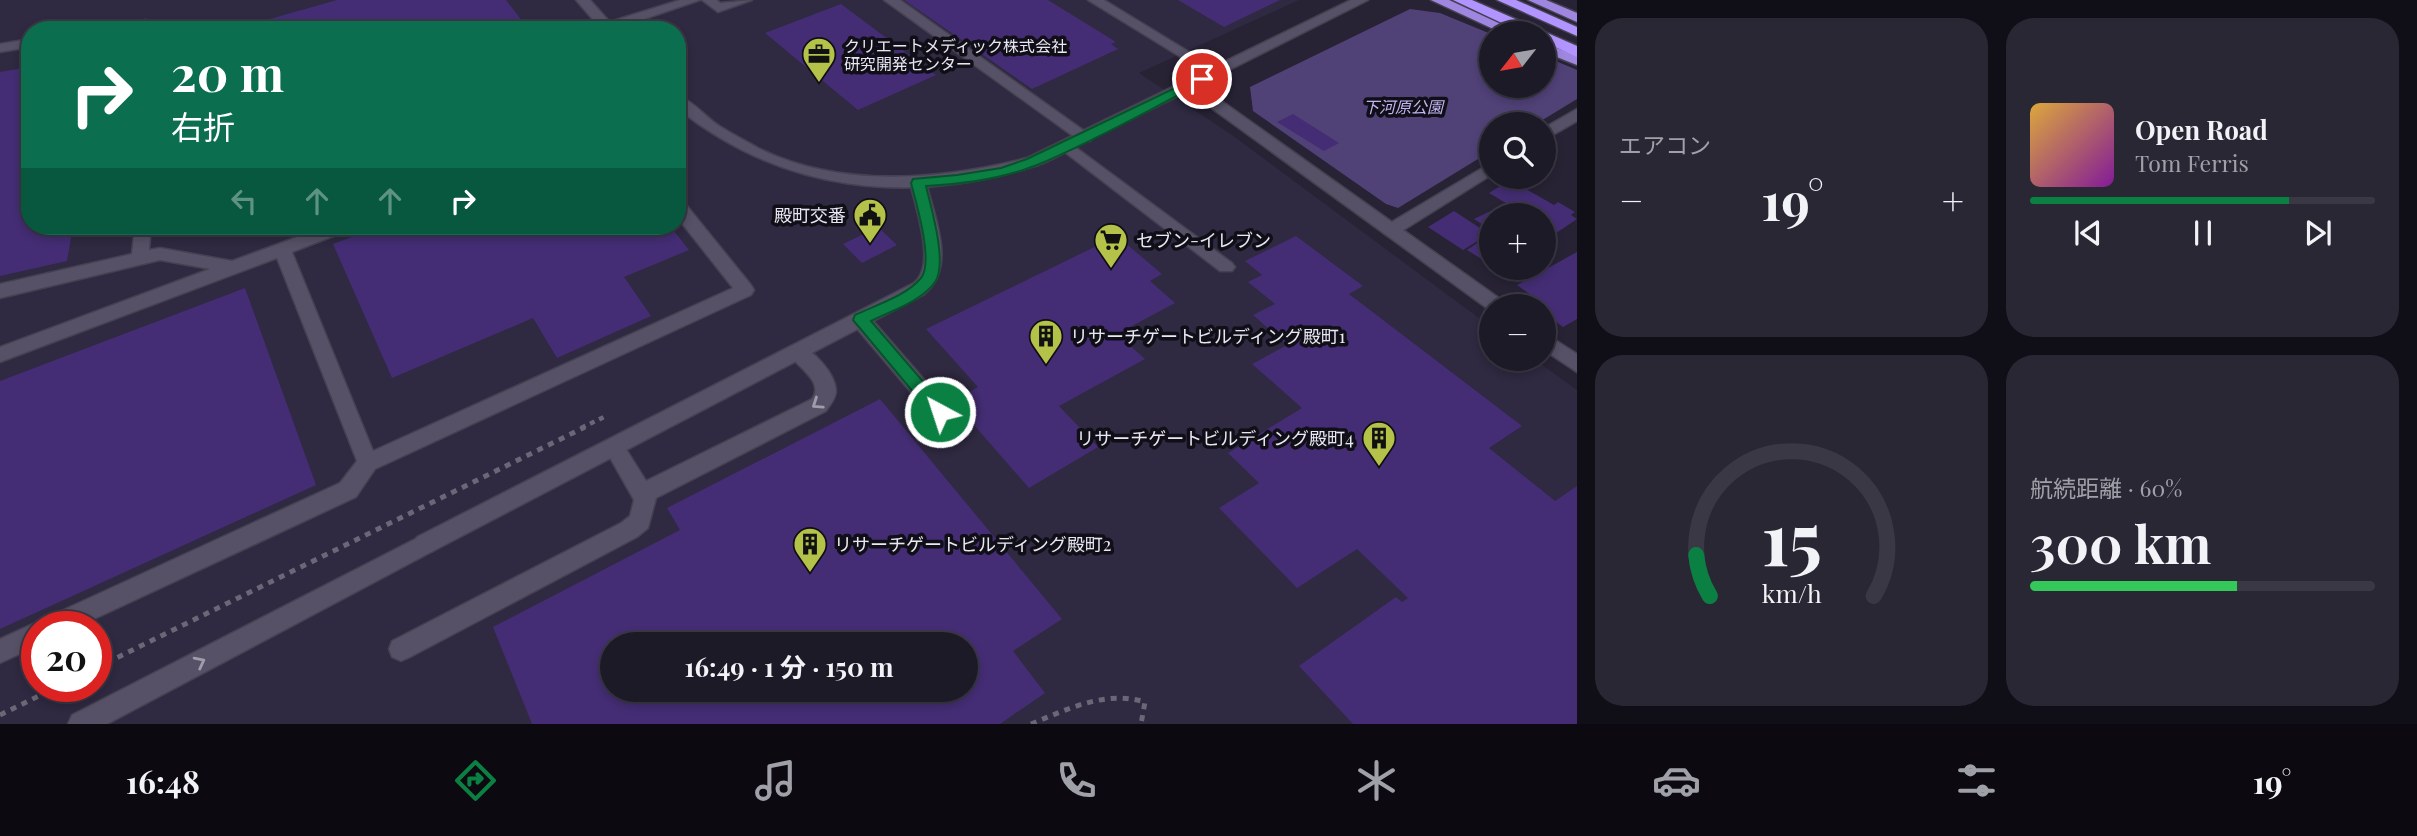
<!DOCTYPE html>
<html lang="ja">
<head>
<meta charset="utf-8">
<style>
	body { margin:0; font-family:"Playfair Display","Noto Sans JP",serif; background:#2a2734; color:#f1f3f6; height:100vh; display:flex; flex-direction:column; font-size:26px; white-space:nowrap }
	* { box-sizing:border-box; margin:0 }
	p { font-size:23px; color:#a0a1a8 }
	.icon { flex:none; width:38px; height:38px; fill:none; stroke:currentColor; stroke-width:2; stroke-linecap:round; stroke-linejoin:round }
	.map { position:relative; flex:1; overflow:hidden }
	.drawer { display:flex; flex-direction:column; gap:18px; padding:18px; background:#100e16; width:840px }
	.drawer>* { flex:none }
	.guide { position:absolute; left:21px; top:21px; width:665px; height:214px; border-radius:28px; box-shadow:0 4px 10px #0003,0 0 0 2px #3b3845; background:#0b6e4f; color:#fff; overflow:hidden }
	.needle { width:46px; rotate:239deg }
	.fabs { position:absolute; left:1479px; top:21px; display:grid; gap:14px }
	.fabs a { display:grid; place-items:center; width:77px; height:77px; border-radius:50%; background:#1d1a28; box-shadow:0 4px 10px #0003,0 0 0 2px #3b3845; font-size:35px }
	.speed { position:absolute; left:21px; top:611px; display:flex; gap:14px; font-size:35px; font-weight:700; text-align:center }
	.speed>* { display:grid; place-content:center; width:91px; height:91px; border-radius:50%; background:#1d1a28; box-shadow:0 4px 10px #0003,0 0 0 2px #3b3845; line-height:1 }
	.speed .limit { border:10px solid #d22; background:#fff; color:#111 }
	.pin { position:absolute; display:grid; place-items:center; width:60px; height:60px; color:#fff; margin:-30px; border:4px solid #fff; border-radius:50%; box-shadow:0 2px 7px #0007 }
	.me { position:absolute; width:77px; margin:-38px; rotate:320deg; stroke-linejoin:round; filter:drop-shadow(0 0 5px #0008) }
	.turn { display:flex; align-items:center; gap:24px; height:147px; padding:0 35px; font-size:32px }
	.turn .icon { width:91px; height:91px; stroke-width:2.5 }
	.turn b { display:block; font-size:49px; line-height:60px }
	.lanes { display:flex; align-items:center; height:66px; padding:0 35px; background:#0003; justify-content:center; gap:35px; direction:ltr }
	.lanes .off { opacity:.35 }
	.big { font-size:52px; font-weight:700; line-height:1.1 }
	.drawer .tile { flex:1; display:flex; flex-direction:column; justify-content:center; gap:10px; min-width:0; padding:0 24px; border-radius:28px; background:#2a2734 }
	.drawer .dial { align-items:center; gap:0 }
	.dial svg { height:182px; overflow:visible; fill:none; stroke:#3b3845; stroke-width:7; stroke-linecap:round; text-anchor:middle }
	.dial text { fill:#f1f3f6; stroke:none }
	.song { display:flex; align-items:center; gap:21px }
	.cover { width:84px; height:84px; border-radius:10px; background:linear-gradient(135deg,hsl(40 70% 55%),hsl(290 70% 35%)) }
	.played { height:7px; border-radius:4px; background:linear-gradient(90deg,#0b8043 75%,#3b3845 75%) }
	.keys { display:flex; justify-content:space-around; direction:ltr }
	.heat { display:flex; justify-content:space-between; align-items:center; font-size:38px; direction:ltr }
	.charge { height:10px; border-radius:5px; background:linear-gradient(90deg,#34c759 60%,#3b3845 0) }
	.drawer .tiles { flex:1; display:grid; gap:18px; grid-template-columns:repeat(2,1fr) }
	.trip { position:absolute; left:600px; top:632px; width:378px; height:70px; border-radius:35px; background:#1d1a28; box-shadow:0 4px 10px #0003,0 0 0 2px #3b3845; font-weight:700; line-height:70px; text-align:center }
	.menu { display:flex; height:112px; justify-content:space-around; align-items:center; background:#0c0a10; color:#a0a1a8 }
	.menu .icon { width:49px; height:49px }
	.menu .current { color:#0b8043 }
	.menu b { font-size:32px; color:#f1f3f6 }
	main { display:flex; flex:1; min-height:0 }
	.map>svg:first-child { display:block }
	.built { fill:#2f2941; fill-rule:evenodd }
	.green { fill:#504177 }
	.building { fill:#442d74; fill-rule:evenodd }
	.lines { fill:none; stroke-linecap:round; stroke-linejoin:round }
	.service-casing { stroke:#444150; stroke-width:3 }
	.minor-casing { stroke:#444150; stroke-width:3 }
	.tertiary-casing { stroke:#444150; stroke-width:3 }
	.trunk-casing { stroke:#444150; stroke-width:3 }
	.motorway-casing { stroke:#444150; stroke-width:3 }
	.path-far1 { stroke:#6a6777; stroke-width:4.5; stroke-dasharray:5 5; stroke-linecap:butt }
	.path { stroke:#6a6777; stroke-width:5; stroke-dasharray:6 6; stroke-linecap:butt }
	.service { fill:#565166; fill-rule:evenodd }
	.minor { fill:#565166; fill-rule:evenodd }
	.tertiary { fill:#565166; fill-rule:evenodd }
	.trunk { fill:#9f86e0; fill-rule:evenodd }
	.motorway { fill:#b194ff; fill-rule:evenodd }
	.oneway { stroke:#a09cac }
	.route { fill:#0b8043; stroke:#07532c; stroke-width:2 }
	.labels { text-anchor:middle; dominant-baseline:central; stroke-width:7; stroke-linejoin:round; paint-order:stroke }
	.far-poi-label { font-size:16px; fill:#e9e7f3; stroke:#100e16; text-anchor:start }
	.far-park-label { font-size:16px; font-style:italic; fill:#c2b4f2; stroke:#100e16 }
	.poi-label { font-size:18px; fill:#e9e7f3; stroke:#100e16; text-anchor:start }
</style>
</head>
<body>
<main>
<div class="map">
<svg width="1577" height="724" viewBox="0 0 1577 724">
	<rect width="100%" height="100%" fill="#272335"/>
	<path class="built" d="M 0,0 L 1299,0 L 1139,73 L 1232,135 L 1491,327 L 1491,359 L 1534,359 L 1577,390 L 1577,724 L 0,724 ZM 30,30 L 677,30 L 677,226 L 30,226 ZM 37,626 L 96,626 L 96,686 L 37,686 ZM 612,644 L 966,644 L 966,690 L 612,690 Z"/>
	<path class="green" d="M 1410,9 L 1440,13 L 1491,34 L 1491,86 L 1544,86 L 1544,56 L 1577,70 L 1577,99 L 1536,124 L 1491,124 L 1491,151 L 1398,208 L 1386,204 L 1253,111 L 1250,87 Z"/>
	<path class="building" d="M 337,0 L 506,0 L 523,22 L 499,30 L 262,30 L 259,22 Z
		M 904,0 L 1048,0 L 1116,42 L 1111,44 L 1118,49 L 1032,89 Z
		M 1178,0 L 1280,0 L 1224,27 Z
		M 841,4 L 936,75 L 858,110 L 765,33 Z
		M 30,67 L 30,226 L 73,226 L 67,261 L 0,276 L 0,72 Z
		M 1293,114 L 1339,143 L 1324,151 L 1277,122 Z
		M 1510,180 L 1554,205 L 1558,202 L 1575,212 L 1571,215 L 1577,219 L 1556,233 L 1544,226 L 1544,215 L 1526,215 L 1489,193 Z
		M 1499,207 L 1510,215 L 1491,215 L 1491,230 L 1474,219 Z
		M 1454,211 L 1489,234 L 1463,250 L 1428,227 Z
		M 382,226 L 670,226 L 689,250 L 624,277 L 651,316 L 557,358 L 533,318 L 392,378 L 333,244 Z
		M 878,227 L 897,245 L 862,263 L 843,244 Z
		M 1489,235 L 1491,236 L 1491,265 L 1467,250 Z
		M 1117,236 L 1162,274 L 1150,281 L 1175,303 L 1117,334 L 1145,359 L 1059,406 L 1098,447 L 1029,488 L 953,401 L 978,387 L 926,329 Z
		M 1296,236 L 1363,286 L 1349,294 L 1522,426 L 1489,448 L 1555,501 L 1577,486 L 1577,724 L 1353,724 L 1299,666 L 1396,597 L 1402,602 L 1408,598 L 1357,549 L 1297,588 L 1219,508 L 1259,483 L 1228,453 L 1302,408 L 1252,364 L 1287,345 L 1253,315 L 1275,304 L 1248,282 L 1262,275 L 1245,261 Z
		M 1577,252 L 1577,319 L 1563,327 L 1544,313 L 1545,305 L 1517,285 Z
		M 245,288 L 316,485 L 0,629 L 0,381 Z
		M 880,399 L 1062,619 L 1013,651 L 1045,693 L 1000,724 L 532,724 L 493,627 L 680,530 L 667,508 ZM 612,644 L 966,644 L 966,690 L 612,690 Z"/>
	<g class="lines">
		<defs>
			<path id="service" d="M 680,0 L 700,0 L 612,30 L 602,30 L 601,25 L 587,30 L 566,30 L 596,18 L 606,18 L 606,23 Z
				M 702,0 L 717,0 L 720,3 L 752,0 L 718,12 Z
				M 884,0 L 900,0 L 1090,135 L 1093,138 L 1090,141 L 1080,141 Z
				M 1088,0 L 1104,0 L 1222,72 L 1215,76 L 1210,75 Z
				M 146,20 L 165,30 L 92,30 L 99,26 Z
				M 30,39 L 30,47 L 0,52 L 0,44 Z
				M 1067,141 L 1232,263 L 1235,267 L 1232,271 L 1220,271 L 1062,150 L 1059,146 L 1062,142 Z
				M 677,199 L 683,201 L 751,285 L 754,290 L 751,295 L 375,469 L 356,497 L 79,626 L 37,626 L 37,646 L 0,663 L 0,639 L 37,622 L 43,625 L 46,618 L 340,483 L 357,461 L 277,258 L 0,362 L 0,347 L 210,269 L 160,260 L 0,298 L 0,284 L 132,254 L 135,226 L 151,226 L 149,250 L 160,248 L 232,261 L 327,226 L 351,226 L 349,230 L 292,252 L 373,451 L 733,288 L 677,217 Z
				M 861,313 L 868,315 L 947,406 L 950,412 L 947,418 L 940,420 L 933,418 L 854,325 L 852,320 L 854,315 Z
				M 798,345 C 813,349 836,374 836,391 C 836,398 830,405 826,411 L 656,498 L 648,528 L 637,537 L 410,657 L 401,661 L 392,657 L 389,649 L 392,641 L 621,523 L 630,516 L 634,500 L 604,447 L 607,441 L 614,438 L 621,441 L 646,481 L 812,399 C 825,381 796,367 788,352 L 791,347 Z
				M 425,534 L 433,537 L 436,544 L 433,551 L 107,724 L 68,724 L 72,715 Z"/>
			<path id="minor" d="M 1577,109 L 1577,121 L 1544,140 L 1544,128 Z
				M 1491,163 L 1491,175 L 1397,234 L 1385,234 L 1383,230 L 1385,226 Z
				M 918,177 L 926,182 C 934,217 958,268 923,295 L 433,551 L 425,554 L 417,551 L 414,544 L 417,537 L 914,283 C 937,265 915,207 910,182 Z"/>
			<path id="tertiary" d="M 576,0 L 590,0 L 617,30 L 602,30 Z
				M 1351,0 L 1368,0 L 1199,85 L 1503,301 L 1506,306 L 1491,306 L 1491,311 L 1188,91 C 1153,108 1118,126 1083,143 C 1067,151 1051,161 1035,166 C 908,206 782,192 677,108 L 677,96 C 693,100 706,118 721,127 C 732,134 746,141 758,148 C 841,189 940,180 1027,158 Z
				M 1544,333 L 1577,354 L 1577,372 L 1544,350 Z"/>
			<path id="trunk" d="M 1431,0 L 1449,0 L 1520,33 L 1502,33 Z
				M 1528,0 L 1546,0 L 1577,13 L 1577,22 Z
				M 1544,43 L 1577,56 L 1577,65 L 1544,52 Z"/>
			<path id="motorway" d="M 1453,0 L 1472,0 L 1577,46 L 1577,57 L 1544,42 L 1544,33 L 1523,33 Z
				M 1497,0 L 1516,0 L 1577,27 L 1577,36 Z"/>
		</defs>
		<use href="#service" class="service-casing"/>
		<use href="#minor" class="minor-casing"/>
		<use href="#tertiary" class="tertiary-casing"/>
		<use href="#trunk" class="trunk-casing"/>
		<use href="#motorway" class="motorway-casing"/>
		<path class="path-far1" d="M 581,428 L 604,417"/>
		<path class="path" d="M 96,668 L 585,427
			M 0,715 L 59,686
			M 1031,724 C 1068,709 1105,690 1145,702 L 1141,724"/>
		<use href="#service" class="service"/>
		<use href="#minor" class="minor"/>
		<use href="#tertiary" class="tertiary"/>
		<use href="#trunk" class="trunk"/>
		<use href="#motorway" class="motorway"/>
	</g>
	<defs><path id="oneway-chevron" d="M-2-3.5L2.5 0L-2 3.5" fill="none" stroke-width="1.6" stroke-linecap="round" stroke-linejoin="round" transform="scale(1.75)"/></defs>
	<g class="oneway">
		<use href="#oneway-chevron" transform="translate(817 404) rotate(146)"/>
		<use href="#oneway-chevron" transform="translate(200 662) rotate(-27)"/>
	</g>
	<path class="route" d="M 1202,75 L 1208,79 L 1206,81 C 1150,109 1095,141 1037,165 C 1002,179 963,184 926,186 C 931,208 948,263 935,282 C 922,301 891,311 871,321 L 945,407 L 948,412 L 945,417 L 934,417 L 853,320 L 855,315 C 876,305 906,296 921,278 C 934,262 916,202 911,183 L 913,179 L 957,175 L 1001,168 L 1027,159 Z"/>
	<defs>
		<symbol id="office-pin" viewBox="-11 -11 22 30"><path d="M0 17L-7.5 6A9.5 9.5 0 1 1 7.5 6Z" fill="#b5c249" stroke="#100e16"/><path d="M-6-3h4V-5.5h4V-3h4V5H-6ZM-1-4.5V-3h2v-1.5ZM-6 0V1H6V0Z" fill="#111"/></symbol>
		<symbol id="civic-pin" viewBox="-11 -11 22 30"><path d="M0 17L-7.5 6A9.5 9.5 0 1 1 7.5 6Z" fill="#b5c249" stroke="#100e16"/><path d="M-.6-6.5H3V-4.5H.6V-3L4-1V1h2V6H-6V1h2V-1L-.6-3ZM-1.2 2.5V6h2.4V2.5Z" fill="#111"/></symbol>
		<symbol id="supermarket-pin" viewBox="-11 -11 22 30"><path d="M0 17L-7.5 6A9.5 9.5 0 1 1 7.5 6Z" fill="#b5c249" stroke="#100e16"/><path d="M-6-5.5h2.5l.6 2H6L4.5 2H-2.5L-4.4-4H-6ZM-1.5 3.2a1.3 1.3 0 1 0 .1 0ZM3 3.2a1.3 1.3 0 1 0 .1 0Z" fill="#111"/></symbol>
		<symbol id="building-pin" viewBox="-11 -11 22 30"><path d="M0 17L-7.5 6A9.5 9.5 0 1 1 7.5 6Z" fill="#b5c249" stroke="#100e16"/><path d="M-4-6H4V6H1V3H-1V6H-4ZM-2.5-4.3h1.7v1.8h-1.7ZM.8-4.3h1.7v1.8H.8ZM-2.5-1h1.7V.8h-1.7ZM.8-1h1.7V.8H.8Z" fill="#111"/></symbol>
	</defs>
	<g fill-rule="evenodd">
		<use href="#office-pin" x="800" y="35" width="38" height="52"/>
		<use href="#civic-pin" x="851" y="196" width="38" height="52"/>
		<use href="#supermarket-pin" x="1092" y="221" width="38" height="52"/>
		<use href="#building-pin" x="1027" y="317" width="38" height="52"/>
		<use href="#building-pin" x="1360" y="419" width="38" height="52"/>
		<use href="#building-pin" x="791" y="525" width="38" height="52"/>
	</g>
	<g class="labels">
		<g class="far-poi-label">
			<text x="844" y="45">クリエートメディック株式会社<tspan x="844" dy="18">研究開発センター</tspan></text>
		</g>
		<g class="far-park-label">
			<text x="1403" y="106">下河原公園</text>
		</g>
		<g class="poi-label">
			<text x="846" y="215" text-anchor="end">殿町交番</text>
			<text x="1136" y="240">セブン-イレブン</text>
			<text x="1070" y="336">リサーチゲートビルディング殿町1</text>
			<text x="1354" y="438" text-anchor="end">リサーチゲートビルディング殿町4</text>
			<text x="834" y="544">リサーチゲートビルディング殿町2</text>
		</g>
	</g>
</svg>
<div class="fabs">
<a><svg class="needle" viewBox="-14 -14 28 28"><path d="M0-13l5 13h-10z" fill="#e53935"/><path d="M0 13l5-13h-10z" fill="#a0a1a8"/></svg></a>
<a><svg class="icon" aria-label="search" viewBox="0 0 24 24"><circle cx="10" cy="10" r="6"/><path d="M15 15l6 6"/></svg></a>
<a>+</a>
<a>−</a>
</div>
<div class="speed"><div class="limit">20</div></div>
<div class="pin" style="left:1202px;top:79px;background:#d93025"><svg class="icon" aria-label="arrive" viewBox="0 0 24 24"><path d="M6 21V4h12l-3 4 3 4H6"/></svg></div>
<svg class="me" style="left:940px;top:412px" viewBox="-20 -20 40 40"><circle r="17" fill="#0b8043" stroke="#fff" stroke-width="3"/><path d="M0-11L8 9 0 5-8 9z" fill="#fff"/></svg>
<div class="trip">16:49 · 1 分 · 150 m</div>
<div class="guide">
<div class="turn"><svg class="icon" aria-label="right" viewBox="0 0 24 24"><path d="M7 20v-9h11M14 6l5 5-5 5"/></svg><div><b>20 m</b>右折</div></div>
<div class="lanes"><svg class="icon off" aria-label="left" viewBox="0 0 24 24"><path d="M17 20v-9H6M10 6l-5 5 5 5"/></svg><svg class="icon off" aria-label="ahead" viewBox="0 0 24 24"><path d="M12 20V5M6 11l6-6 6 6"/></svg><svg class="icon off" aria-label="ahead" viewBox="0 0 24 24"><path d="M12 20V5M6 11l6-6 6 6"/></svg><svg class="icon" aria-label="right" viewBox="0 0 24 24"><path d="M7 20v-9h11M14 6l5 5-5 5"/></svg></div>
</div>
</div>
<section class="drawer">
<div class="tiles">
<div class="tile"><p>エアコン</p>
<div class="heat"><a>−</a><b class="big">19°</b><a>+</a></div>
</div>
<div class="tile">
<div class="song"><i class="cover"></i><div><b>Open Road</b><p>Tom Ferris</p></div></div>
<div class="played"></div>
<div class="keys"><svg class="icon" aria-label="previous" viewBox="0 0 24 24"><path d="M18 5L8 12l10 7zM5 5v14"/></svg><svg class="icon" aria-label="pause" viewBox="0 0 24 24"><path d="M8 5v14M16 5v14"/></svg><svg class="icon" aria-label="next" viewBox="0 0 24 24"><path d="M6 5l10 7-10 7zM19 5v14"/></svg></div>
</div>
<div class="tile dial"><svg viewBox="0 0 100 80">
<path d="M14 69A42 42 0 1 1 86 69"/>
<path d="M14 69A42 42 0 0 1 8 51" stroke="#0b8043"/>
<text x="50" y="56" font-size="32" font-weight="700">15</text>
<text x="50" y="72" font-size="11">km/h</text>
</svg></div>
<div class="tile"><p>航続距離 · 60%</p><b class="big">300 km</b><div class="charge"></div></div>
</div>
</section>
</main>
<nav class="menu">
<b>16:48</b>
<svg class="icon current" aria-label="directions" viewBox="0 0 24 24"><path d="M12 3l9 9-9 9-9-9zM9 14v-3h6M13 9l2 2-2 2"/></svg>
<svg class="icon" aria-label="music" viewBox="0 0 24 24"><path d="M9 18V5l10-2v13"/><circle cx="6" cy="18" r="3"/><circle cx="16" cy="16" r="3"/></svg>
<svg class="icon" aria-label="phone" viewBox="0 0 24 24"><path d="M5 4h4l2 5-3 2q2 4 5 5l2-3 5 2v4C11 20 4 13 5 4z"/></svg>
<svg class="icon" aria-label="climate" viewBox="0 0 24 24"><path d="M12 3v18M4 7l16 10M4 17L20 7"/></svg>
<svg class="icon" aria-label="car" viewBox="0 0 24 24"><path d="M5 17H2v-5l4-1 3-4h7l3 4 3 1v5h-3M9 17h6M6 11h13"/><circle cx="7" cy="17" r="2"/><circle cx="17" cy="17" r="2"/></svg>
<svg class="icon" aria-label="filters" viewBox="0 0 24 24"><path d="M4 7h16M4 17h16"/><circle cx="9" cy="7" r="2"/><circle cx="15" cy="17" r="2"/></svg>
<b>19°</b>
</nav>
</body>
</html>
